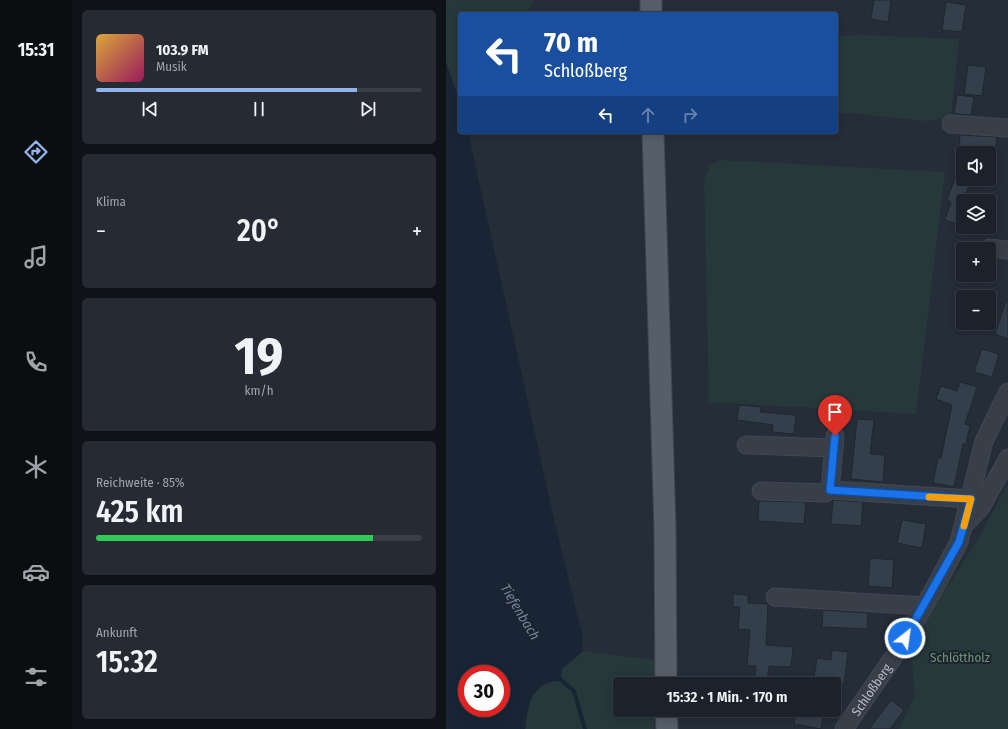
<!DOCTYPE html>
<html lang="de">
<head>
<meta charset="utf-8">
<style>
	body { margin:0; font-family:"Fira Sans Condensed",sans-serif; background:#252a33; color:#f1f3f6; height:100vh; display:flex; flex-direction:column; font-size:15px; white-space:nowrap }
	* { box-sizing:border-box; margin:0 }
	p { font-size:13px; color:#a0a4a9 }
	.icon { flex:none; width:22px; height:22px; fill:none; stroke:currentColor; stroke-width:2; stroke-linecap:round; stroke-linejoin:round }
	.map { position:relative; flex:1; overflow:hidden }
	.side { display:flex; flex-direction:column; gap:10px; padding:10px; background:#0f1318; width:374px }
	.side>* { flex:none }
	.banner { position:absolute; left:12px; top:12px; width:380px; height:122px; border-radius:4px; box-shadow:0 2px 10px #0003,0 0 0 1px #3a3f47; background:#1a4fa0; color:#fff; overflow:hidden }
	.fabs { position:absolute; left:510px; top:146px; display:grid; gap:8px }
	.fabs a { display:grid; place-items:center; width:40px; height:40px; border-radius:4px; background:#1c222b; box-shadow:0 2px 10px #0003,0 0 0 1px #3a3f47; font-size:20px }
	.speed { position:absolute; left:12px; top:665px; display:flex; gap:8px; font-size:20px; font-weight:700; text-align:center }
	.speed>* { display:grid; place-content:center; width:52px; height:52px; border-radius:50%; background:#1c222b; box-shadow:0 2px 10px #0003,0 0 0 1px #3a3f47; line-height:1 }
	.speed .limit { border:6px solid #d22; background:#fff; color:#111 }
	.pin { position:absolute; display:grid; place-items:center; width:34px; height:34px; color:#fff; margin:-41px -17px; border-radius:50% 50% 50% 0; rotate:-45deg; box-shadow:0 0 4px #0007 }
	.pin .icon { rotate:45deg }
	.me { position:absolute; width:44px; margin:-22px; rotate:30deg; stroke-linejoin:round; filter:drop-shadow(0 0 3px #0008) }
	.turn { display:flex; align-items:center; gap:14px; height:84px; padding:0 20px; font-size:18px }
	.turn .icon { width:52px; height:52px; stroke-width:2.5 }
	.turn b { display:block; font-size:28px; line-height:34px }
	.lanes { display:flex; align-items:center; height:38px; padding:0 20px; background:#0003; justify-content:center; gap:20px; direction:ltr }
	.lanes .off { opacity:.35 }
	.big { font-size:30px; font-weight:600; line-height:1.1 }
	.side .card { flex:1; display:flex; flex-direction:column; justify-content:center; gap:6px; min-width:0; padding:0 14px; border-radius:6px; background:#252a33 }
	.side .dial { align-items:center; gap:0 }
	.dial b { font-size:52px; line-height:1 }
	.song { display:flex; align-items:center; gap:12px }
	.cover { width:48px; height:48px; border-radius:6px; background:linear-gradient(135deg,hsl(40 70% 55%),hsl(330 70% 35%)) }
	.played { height:4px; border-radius:2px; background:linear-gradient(90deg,#90b5ed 80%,#3a3f47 80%) }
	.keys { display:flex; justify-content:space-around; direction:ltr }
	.heat { display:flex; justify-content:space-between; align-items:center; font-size:22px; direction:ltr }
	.charge { height:6px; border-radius:3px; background:linear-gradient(90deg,#34c759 85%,#3a3f47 0) }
	.trip { position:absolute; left:167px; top:677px; width:228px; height:40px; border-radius:4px; background:#1c222b; box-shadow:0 2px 10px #0003,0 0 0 1px #3a3f47; font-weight:600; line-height:40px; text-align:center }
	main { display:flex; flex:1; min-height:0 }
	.menu { display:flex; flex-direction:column; width:72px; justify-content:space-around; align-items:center; background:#0b0e11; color:#a0a4a9 }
	.menu .icon { width:28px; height:28px }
	.menu .selected { color:#90b5ed }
	.menu b { font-size:18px; color:#f1f3f6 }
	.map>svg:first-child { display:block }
	.green { fill:#26383a }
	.water { fill:#192535; fill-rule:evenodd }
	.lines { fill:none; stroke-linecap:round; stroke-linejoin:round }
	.stream { stroke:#192535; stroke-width:4 }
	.building { fill:#343f4c; stroke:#1f2630 }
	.minor-casing { stroke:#414852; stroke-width:19 }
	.major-casing { stroke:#414852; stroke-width:23 }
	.minor { stroke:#383f49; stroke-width:17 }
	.major { stroke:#565e69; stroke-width:21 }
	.route-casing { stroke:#114b97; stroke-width:10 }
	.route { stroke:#1a73e8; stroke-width:7 }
	.slow { stroke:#f59e0b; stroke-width:7 }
	.labels { text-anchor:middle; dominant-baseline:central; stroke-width:4; stroke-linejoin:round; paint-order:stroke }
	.park-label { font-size:13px; fill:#6d9375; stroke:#1d242e }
	.street-label { font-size:13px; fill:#b3bac5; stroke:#1d242e }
	.water-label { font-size:14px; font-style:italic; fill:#7085a0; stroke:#1d242e }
</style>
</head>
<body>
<main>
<nav class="menu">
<b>15:31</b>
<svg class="icon selected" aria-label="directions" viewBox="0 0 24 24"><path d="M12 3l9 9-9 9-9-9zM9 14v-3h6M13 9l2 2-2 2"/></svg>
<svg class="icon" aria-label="music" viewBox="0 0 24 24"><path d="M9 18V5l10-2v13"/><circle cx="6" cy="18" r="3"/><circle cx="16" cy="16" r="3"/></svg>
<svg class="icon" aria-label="phone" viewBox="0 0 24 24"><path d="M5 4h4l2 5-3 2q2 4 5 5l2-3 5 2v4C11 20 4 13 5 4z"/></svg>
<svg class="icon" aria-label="climate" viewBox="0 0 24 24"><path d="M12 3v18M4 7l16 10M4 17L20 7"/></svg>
<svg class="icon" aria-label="car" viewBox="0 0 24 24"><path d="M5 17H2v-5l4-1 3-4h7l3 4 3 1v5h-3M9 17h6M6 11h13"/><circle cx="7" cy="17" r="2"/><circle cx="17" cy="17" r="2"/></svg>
<svg class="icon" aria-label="filters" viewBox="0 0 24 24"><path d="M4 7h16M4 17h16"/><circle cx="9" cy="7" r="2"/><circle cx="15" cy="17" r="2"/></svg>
</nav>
<section class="side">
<div class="card">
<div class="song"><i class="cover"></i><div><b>103.9 FM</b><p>Musik</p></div></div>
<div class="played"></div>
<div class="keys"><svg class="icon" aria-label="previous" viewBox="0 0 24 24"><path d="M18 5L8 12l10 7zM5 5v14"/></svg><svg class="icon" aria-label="pause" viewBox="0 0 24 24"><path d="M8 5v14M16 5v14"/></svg><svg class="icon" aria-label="next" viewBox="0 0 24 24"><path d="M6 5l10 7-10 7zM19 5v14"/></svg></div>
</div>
<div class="card"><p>Klima</p>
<div class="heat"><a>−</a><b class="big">20°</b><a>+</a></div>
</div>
<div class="card dial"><b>19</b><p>km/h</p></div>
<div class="card"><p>Reichweite · 85%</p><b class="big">425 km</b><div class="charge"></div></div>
<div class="card"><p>Ankunft</p><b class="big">15:32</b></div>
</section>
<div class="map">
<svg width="562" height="729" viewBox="0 0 562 729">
	<rect width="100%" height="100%" fill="#252d39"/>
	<path class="green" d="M 0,0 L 88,0 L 80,14 L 14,14 L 14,103 L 0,62 Z
		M 416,35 L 513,39 L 505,117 L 480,121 L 403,113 L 390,114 L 390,36 Z
		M 274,160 L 499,172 L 470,414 L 263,402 L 258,180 L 264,166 Z
		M 562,484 L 562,729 L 453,729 L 469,695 L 464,644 L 531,541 Z
		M 137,651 L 209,660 L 209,684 L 174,684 L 174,710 L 208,710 L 208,729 L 79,729 C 82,704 83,688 110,681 L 116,669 Z"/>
	<path class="water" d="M 0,62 L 14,103 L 14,132 L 22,132 L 106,511 L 136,634 L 137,651 L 116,669 L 115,681 C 85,679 82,707 79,729 L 0,729 ZM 21,674 L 55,674 L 55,708 L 21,708 Z"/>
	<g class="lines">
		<path class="stream" d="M 113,678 L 128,691 L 139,729"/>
	</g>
	<path class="building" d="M 428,0 L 445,0 L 442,22 L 425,19 Z
		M 500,2 L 520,5 L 516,32 L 496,30 Z
		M 522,65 L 540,67 L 536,96 L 518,94 Z
		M 511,95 L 528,97 L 525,115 L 508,114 Z
		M 514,135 L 551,137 L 549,153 L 513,151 Z
		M 515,174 L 517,174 L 517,181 L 524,183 L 517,201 L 517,226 L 499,220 L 505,202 L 501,200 L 509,178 L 513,180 Z
		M 560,301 L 562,302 L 562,339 L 549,334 Z
		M 536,349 L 553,354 L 546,377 L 528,372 Z
		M 514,382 L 531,387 L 519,424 L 524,425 L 520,444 L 517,444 L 508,487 L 487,483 L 492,458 L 495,458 L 506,405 L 490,399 L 495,386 L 511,391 Z
		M 293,405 L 315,407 L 314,412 L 350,415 L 348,434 L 326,432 L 327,425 L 291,420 Z
		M 411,419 L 428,420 L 424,454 L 439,455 L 437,482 L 405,479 Z
		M 387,500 L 417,502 L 415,526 L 385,524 Z
		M 313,501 L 360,502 L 358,524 L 312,521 Z
		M 456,520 L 480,524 L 476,548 L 451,543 Z
		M 424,558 L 448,560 L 446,588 L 422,586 Z
		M 287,594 L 302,595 L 302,603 L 322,604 L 320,645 L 347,647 L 345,667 L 323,666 L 321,680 L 309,679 L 310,666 L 301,666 L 304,630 L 292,629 L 294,607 L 287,607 Z
		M 377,610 L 422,613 L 421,629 L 376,627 Z
		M 386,650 L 402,652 L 398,684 L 367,684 L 371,658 L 385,660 Z
		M 445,700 L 458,710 L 444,729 L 423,729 Z
		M 350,710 L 378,710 L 375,729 L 348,724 Z"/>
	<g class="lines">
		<defs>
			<g id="minor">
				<path d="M 505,124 L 562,128"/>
				<path d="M 544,248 L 562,250"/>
				<path d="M 389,436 L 384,490 L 525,499"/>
				<path d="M 300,445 L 388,448"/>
				<path d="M 315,491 L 379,493 L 384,490"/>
				<path d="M 521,522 L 535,507 L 562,458"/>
				<path d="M 329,597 L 478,606"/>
				<path id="s1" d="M 398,729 L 453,649 L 488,589 L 513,542 L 538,441 L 562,392"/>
			</g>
			<path id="major" d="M 205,14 L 205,0
				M 207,132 L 219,529 L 220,684
				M 220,710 L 221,729"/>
		</defs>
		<use href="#minor" class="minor-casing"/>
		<use href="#major" class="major-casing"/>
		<use href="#minor" class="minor"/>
		<use href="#major" class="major"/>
	</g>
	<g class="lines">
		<defs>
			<path id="route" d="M 389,436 L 384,490 L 525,499 L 513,542 L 459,638"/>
		</defs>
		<use href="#route" class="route-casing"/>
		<use href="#route" class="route"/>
		<path class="slow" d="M 483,497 L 525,499 L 518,526"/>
	</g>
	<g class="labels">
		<g class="park-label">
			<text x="514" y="657">Schlöttholz</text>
		</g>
		<g class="street-label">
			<text stroke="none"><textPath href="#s1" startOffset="48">Schloßberg</textPath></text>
		</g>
		<g class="water-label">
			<text transform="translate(74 612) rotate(59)">Tiefenbach</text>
		</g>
	</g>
</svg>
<div class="fabs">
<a><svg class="icon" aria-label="sound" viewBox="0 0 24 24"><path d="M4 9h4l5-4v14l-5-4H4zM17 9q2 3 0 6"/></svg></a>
<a><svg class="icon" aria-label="layers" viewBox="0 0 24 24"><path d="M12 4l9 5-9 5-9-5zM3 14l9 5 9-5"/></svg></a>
<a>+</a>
<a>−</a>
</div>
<div class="speed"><div class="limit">30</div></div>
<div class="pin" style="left:389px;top:436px;background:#d93025"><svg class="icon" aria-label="arrive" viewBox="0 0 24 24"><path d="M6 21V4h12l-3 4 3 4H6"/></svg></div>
<svg class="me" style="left:459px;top:638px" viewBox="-20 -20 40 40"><circle r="17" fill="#1a73e8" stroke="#fff" stroke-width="3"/><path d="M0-11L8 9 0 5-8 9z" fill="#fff"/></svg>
<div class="trip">15:32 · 1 Min. · 170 m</div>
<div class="banner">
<div class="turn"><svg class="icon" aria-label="left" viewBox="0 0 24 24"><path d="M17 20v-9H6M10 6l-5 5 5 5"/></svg><div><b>70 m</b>Schloßberg</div></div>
<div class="lanes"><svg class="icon" aria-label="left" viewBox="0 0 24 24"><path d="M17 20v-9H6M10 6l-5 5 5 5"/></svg><svg class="icon off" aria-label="ahead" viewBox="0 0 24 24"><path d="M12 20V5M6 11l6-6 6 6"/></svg><svg class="icon off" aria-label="right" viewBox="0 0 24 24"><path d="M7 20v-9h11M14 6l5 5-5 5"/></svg></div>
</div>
</div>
</main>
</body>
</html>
